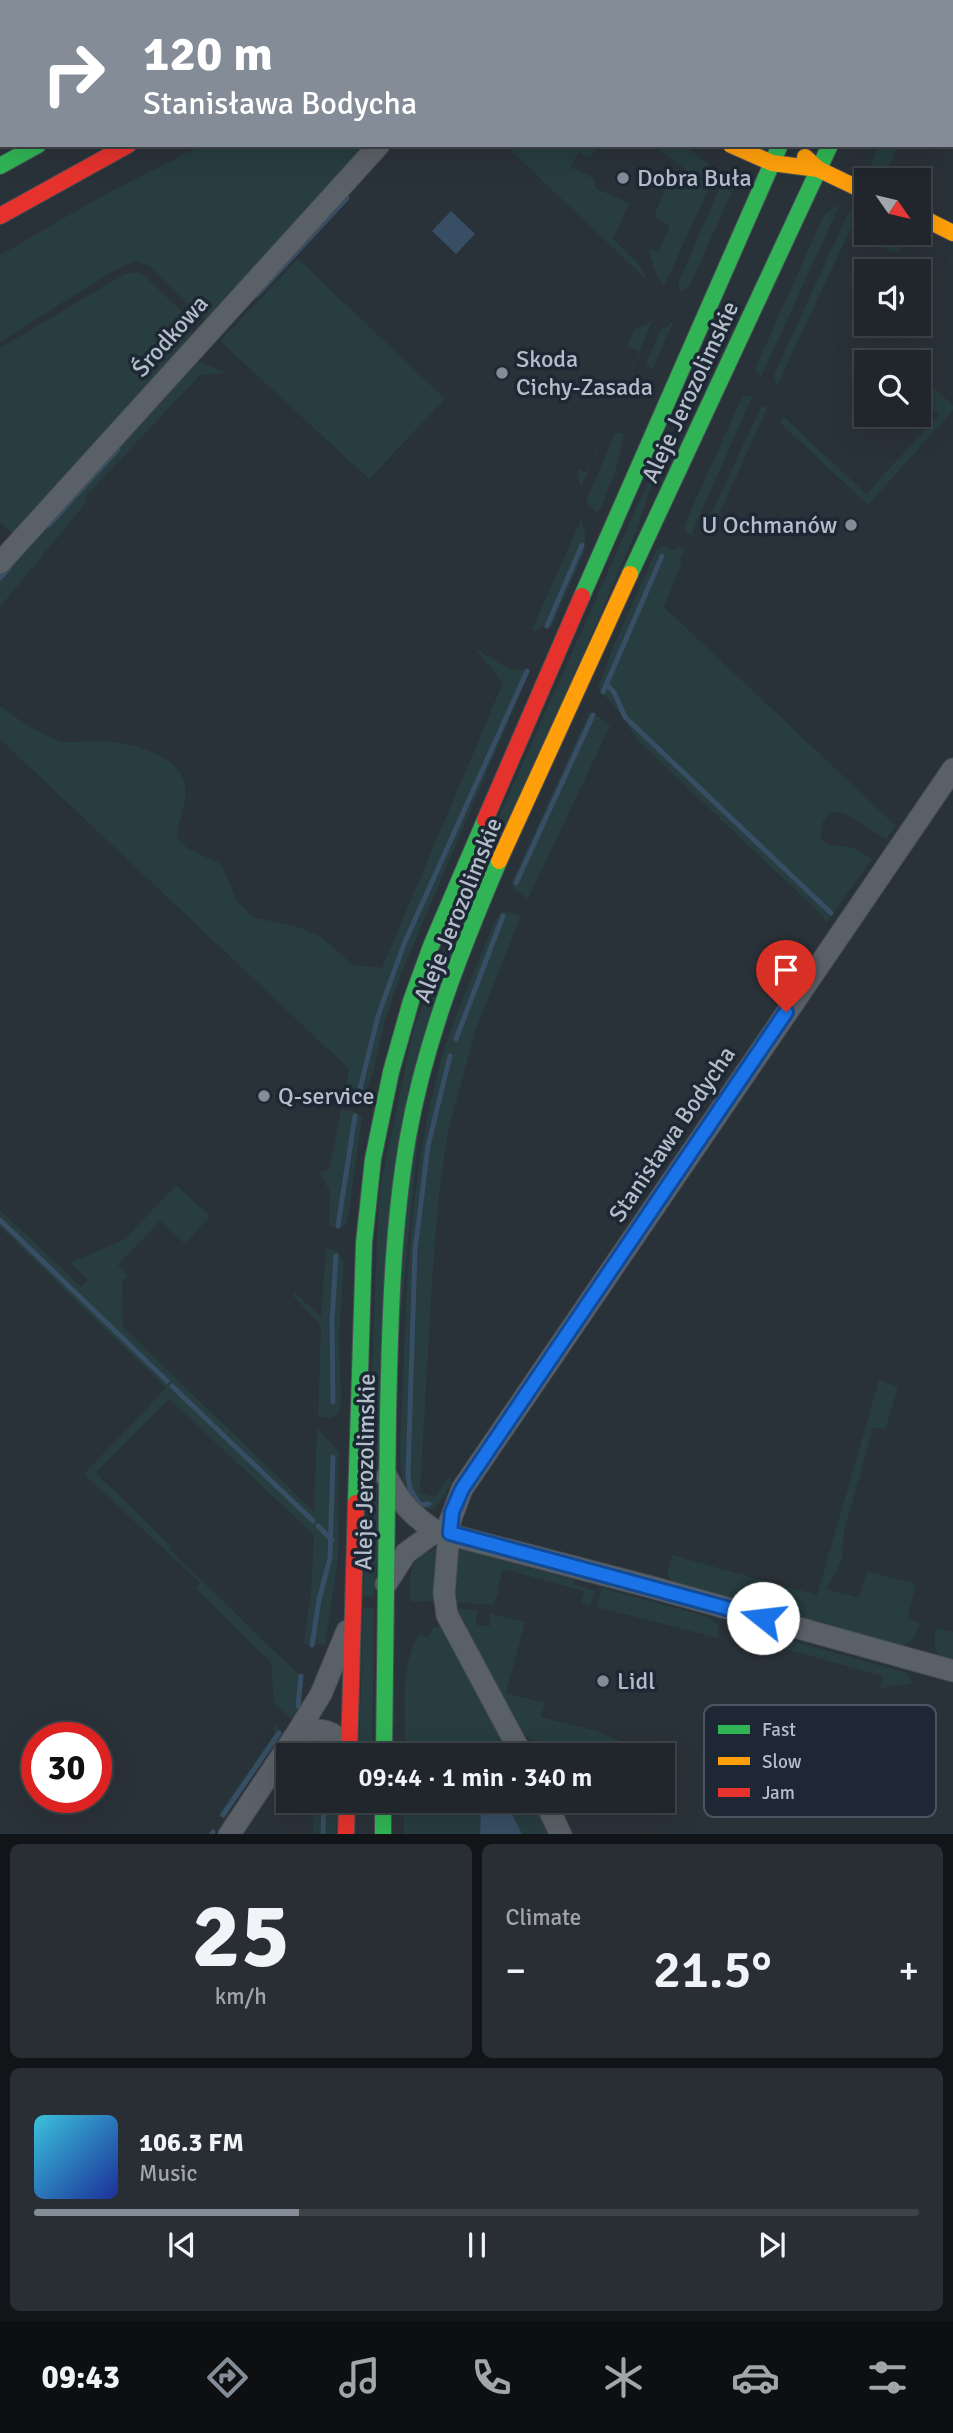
<!DOCTYPE html>
<html lang="en">
<head>
<meta charset="utf-8">
<style>
	body { margin:0; font-family:Signika,sans-serif; background:#282e33; color:#f1f3f6; height:100vh; display:flex; flex-direction:column; font-size:26px; white-space:nowrap }
	* { box-sizing:border-box; margin:0 }
	p { font-size:23px; color:#a2a5a9 }
	.icon { flex:none; width:38px; height:38px; fill:none; stroke:currentColor; stroke-width:2; stroke-linecap:round; stroke-linejoin:round }
	.map { position:relative; height:1834px; overflow:hidden }
	.sheet { display:flex; flex-direction:column; gap:10px; padding:10px; background:#121518; flex:1 }
	.sheet>* { flex:none }
	.hud { position:absolute; left:0px; top:0px; width:954px; height:147px; box-shadow:0 7px 28px #0002,0 0 0 2px #3d4347; background:#848d97; color:#fff; overflow:hidden }
	.needle { width:46px; rotate:124deg }
	.tools { position:absolute; left:854px; top:168px; display:grid; gap:14px }
	.tools a { display:grid; place-items:center; width:77px; height:77px; border-radius:0px; background:#20262b; box-shadow:0 7px 28px #0002,0 0 0 2px #3d4347; font-size:35px }
	.speed { position:absolute; left:21px; top:1722px; display:flex; gap:14px; font-size:35px; font-weight:700; text-align:center }
	.speed>* { display:grid; place-content:center; width:91px; height:91px; border-radius:50%; background:#20262b; box-shadow:0 7px 28px #0002,0 0 0 2px #3d4347; line-height:1 }
	.speed .limit { border:10px solid #d22; background:#fff; color:#111 }
	.pin { position:absolute; display:grid; place-items:center; width:60px; height:60px; color:#fff; margin:-72px -30px; border-radius:50% 50% 50% 0; rotate:-45deg; box-shadow:0 0 7px #0007 }
	.pin .icon { rotate:45deg }
	.me { position:absolute; width:77px; margin:-38px; rotate:286deg; stroke-linejoin:round; filter:drop-shadow(0 0 5px #0008) }
	.turn { display:flex; align-items:center; gap:24px; height:147px; padding:0 28px; font-size:32px }
	.turn .icon { width:91px; height:91px; stroke-width:2.5 }
	.turn b { display:block; font-size:49px; line-height:60px }
	.big { font-size:52px; font-weight:600; line-height:1.1 }
	.sheet .widget { flex:1; display:flex; flex-direction:column; justify-content:center; gap:10px; min-width:0; padding:0 24px; border-radius:10px; background:#282e33 }
	.sheet .dial { align-items:center; gap:0 }
	.dial b { font-size:91px; line-height:1 }
	.song { display:flex; align-items:center; gap:21px }
	.cover { width:84px; height:84px; border-radius:10px; background:linear-gradient(135deg,hsl(190 70% 55%),hsl(230 70% 35%)) }
	.played { height:7px; border-radius:4px; background:linear-gradient(90deg,#848d97 30%,#3d4347 30%) }
	.keys { display:flex; justify-content:space-around; direction:ltr }
	.heat { display:flex; justify-content:space-between; align-items:center; font-size:38px; direction:ltr }
	.sheet .tiles { flex:1; display:grid; gap:10px; grid-template-columns:1fr 1fr }
	.widget:last-child { grid-column:span 2 }
	.trip { position:absolute; left:276px; top:1743px; width:399px; height:70px; border-radius:0px; background:#20262b; box-shadow:0 7px 28px #0002,0 0 0 2px #3d4347; font-weight:600; line-height:70px; text-align:center }
	.menu { display:flex; height:112px; justify-content:space-around; align-items:center; background:#0d0f11; color:#a2a5a9 }
	.menu .icon { width:49px; height:49px }
	.menu .active { color:#848d97 }
	.menu b { font-size:32px; color:#f1f3f6 }
	.map>svg:first-child { display:block }
	.green { fill:#273d3f }
	.water { fill:#374e64 }
	.lines { fill:none; stroke-linecap:round; stroke-linejoin:round }
	.stream { stroke:#374e64; stroke-width:5 }
	.street-casing { stroke:#484e54; stroke-width:23 }
	.fast-casing { stroke:#484e54; stroke-width:18 }
	.slow-casing { stroke:#484e54; stroke-width:18 }
	.jam-casing { stroke:#484e54; stroke-width:18 }
	.street { stroke:#5a6067; stroke-width:21 }
	.fast { stroke:#30b455; stroke-width:16 }
	.slow { stroke:#ff9f0a; stroke-width:16 }
	.jam { stroke:#e5322d; stroke-width:16 }
	.route-casing { stroke:#114b97; stroke-width:18 }
	.route { stroke:#1a73e8; stroke-width:12 }
	.poi-dot { fill:#848d97; stroke:#1d2834; stroke-width:2.5 }
	.labels { text-anchor:middle; dominant-baseline:central; stroke-width:7; stroke-linejoin:round; paint-order:stroke }
	.poi-label { font-size:24px; fill:#b4beca; stroke:#1d2834; text-anchor:start }
	.street-label { font-size:24px; fill:#b4beca; stroke:#1d2834 }
	.key { fill:#1d2834; stroke:#4a5561; stroke-width:2 }
	.key-label { font-size:19px; fill:#b4beca }
</style>
</head>
<body>
<div class="map">
<svg width="953" height="1835" viewBox="0 0 953 1835">
	<rect width="100%" height="100%" fill="#2a3239"/>
	<path class="green" d="M 202,145 L 369,145 L 208,319 L 201,317 L 150,266 L 136,261 L 116,269 L 0,342 L 0,255 L 102,196 Z
		M 505,145 L 600,145 L 590,158 L 579,152 L 571,167 L 594,178 L 595,188 L 629,203 L 613,239 L 639,264 L 647,280 Z
		M 652,145 L 684,145 L 708,164 L 712,174 L 710,186 L 664,286 L 658,279 L 648,249 L 658,252 L 670,226 L 658,220 L 655,214 L 669,180 L 674,178 L 681,183 L 689,172 Z
		M 878,145 L 898,145 L 888,168 L 911,179 L 897,180 L 870,168 Z
		M 729,167 L 733,182 L 730,196 L 690,285 L 681,292 L 678,283 Z
		M 840,204 L 761,377 L 755,369 L 822,219 L 830,210 Z
		M 851,212 L 857,215 L 777,386 L 774,375 L 848,213 Z
		M 865,220 L 866,233 L 893,233 L 906,238 L 901,248 L 896,252 L 890,251 L 858,236 Z
		M 298,259 L 445,399 L 369,479 L 220,341 Z
		M 136,272 L 144,275 L 186,316 L 183,324 L 197,337 L 16,536 L 0,522 L 0,348 L 125,274 Z
		M 652,321 L 581,487 L 578,480 L 579,469 L 586,472 L 640,352 L 627,346 L 634,330 Z
		M 670,322 L 673,323 L 652,370 L 646,364 L 661,329 L 668,327 Z
		M 198,361 L 226,373 L 200,375 L 86,496 L 85,504 L 0,607 L 0,571 Z
		M 919,375 L 953,405 L 953,410 L 868,505 L 779,422 L 784,417 L 866,494 L 939,415 L 922,399 Z
		M 746,396 L 752,397 L 691,535 L 685,531 L 684,526 L 742,397 Z
		M 761,407 L 766,407 L 766,411 L 708,538 L 704,529 Z
		M 618,432 L 624,434 L 615,472 L 600,510 L 596,512 L 586,501 L 615,434 Z
		M 654,468 L 657,469 L 637,529 L 430,1011 L 374,1597 L 363,1596 L 379,1193 L 413,1031 L 463,898 Z
		M 581,520 L 586,533 L 584,553 L 551,628 L 544,625 L 535,632 L 532,629 Z
		M 666,545 L 673,550 L 680,547 L 685,549 L 680,559 L 682,562 L 664,607 L 896,826 L 886,839 L 848,815 L 841,812 L 831,812 L 823,821 L 820,838 C 830,849 839,844 852,848 C 859,850 866,855 872,859 L 826,923 L 824,917 L 635,738 L 624,717 L 598,688 L 613,647 L 656,551 Z
		M 475,648 L 504,666 L 513,669 L 530,671 L 400,976 L 384,1024 L 374,1069 L 365,1094 L 344,1095 L 349,1069 L 0,739 L 0,706 C 16,718 47,740 66,742 C 77,743 88,740 99,741 C 127,742 178,752 185,785 C 189,803 177,819 177,837 L 188,849 L 221,864 L 237,901 L 253,917 L 298,927 L 320,936 L 353,965 L 382,968 L 503,683 Z
		M 589,713 L 594,713 L 610,726 L 528,899 L 514,889 L 512,882 Z
		M 502,911 L 521,915 L 475,1032 L 448,1132 L 439,1194 L 432,1280 L 420,1493 L 435,1497 L 449,1477 L 451,1483 L 444,1497 L 434,1509 L 419,1509 C 411,1500 406,1494 403,1482 C 397,1452 402,1417 403,1387 C 406,1282 411,1178 437,1075 C 451,1022 474,972 495,921 Z
		M 341,1110 L 353,1111 L 362,1117 L 349,1212 L 347,1222 L 341,1229 L 329,1226 L 330,1192 L 320,1173 L 330,1168 Z
		M 176,1185 L 210,1216 L 185,1244 L 160,1221 L 118,1265 L 128,1275 L 122,1282 L 123,1327 L 314,1512 L 317,1428 L 339,1452 L 338,1559 L 325,1645 L 304,1644 L 311,1592 L 314,1535 L 169,1399 L 96,1473 L 172,1547 L 170,1550 L 300,1676 L 300,1706 L 291,1718 L 274,1703 L 271,1662 L 196,1589 L 200,1583 L 84,1474 L 166,1388 L 0,1227 L 0,1210 L 81,1287 L 88,1280 L 70,1263 L 125,1239 Z
		M 326,1249 L 338,1251 L 344,1263 L 339,1336 L 341,1401 L 339,1411 L 332,1418 L 318,1417 L 321,1326 L 294,1297 L 294,1292 L 321,1317 Z
		M 879,1380 L 898,1387 L 886,1427 L 883,1429 L 873,1428 L 844,1532 L 842,1559 L 827,1589 L 859,1598 L 867,1571 L 916,1584 L 907,1619 L 920,1623 C 916,1637 913,1644 897,1646 L 787,1616 L 779,1597 L 782,1585 L 817,1595 Z
		M 434,1549 L 443,1551 L 438,1601 L 410,1602 C 410,1579 407,1557 434,1549 Z
		M 460,1549 L 574,1580 L 574,1584 L 595,1591 L 590,1606 L 581,1603 L 584,1591 L 503,1569 L 497,1590 L 499,1591 L 493,1605 L 453,1602 L 455,1571 Z
		M 672,1555 L 765,1581 L 757,1596 L 747,1604 L 675,1584 L 667,1574 Z
		M 602,1588 L 709,1617 L 718,1626 L 718,1638 L 597,1607 Z
		M 363,1608 L 374,1608 L 372,1755 L 359,1755 Z
		M 453,1608 L 477,1610 L 476,1625 L 490,1626 L 490,1613 L 525,1622 L 506,1693 L 545,1703 L 541,1717 L 596,1731 L 639,1748 L 531,1740 L 517,1729 Z
		M 442,1625 L 514,1755 L 405,1755 C 406,1716 398,1667 420,1633 L 427,1638 L 433,1628 Z
		M 936,1628 L 953,1632 L 953,1662 C 934,1657 932,1645 936,1628 Z
		M 768,1634 L 907,1673 L 912,1683 L 881,1688 L 883,1676 L 752,1640 L 758,1635 Z
		M 274,1724 L 282,1733 L 224,1817 L 218,1815 L 274,1734 Z
		M 314,1801 L 337,1801 L 336,1834 L 313,1835 Z
		M 404,1801 L 481,1801 L 480,1834 L 404,1834 Z
		M 505,1801 L 536,1801 L 552,1834 L 522,1834 Z"/>
	<path class="water" d="M 451,211 L 475,234 L 456,254 L 432,231 Z
		M 481,1801 L 505,1801 L 522,1834 L 480,1834 Z"/>
	<g class="lines">
		<path class="stream" d="M 257,295 L 347,198
			M 49,525 L 118,449
			M 0,578 L 9,568
			M 547,626 L 582,545
			M 606,684 L 614,692 L 625,717 L 831,913
			M 603,692 L 662,556
			M 516,883 L 593,715
			M 456,1039 L 503,916
			M 360,1089 L 378,1016 L 404,944 L 527,671
			M 0,1220 L 167,1381
			M 338,1226 L 355,1116
			M 172,1386 L 313,1521
			M 333,1402 L 332,1320 L 336,1256
			M 429,1504 L 420,1505 L 410,1489 L 408,1475 L 415,1251 L 428,1146 L 450,1056
			M 318,1526 L 332,1540
			M 312,1645 L 319,1600 L 330,1558 L 333,1457
			M 298,1706 L 301,1676
			M 223,1815 L 279,1733
			M 211,1835 L 213,1832
			M 323,1835 L 324,1801"/>
		<defs>
			<path id="street" d="M 0,563 L 379,145
				M 387,1477 C 399,1501 413,1517 436,1531 L 651,1587 L 953,1671
				M 386,1584 L 406,1553 L 436,1531
				M 297,1733 C 320,1726 333,1731 349,1747
				M 522,1755 L 447,1615 L 444,1593 L 450,1521 L 462,1489 L 953,769
				M 545,1801 L 561,1835
				M 229,1835 L 297,1733 L 321,1694 L 347,1631"/>
			<path id="fast" d="M 118,2 L 121,0
				M 212,2 L 215,0
				M 305,2 L 308,0
				M 695,2 L 696,0
				M 845,2 L 846,0
				M 897,2 L 898,0
				M 0,166 L 38,145
				M 630,574 L 830,145
				M 582,596 L 780,145
				M 356,1503 L 364,1243 L 373,1159 L 391,1072 L 411,1001 L 431,946 L 485,820
				M 384,1755 C 385,1642 386,1529 388,1416 C 390,1323 392,1229 408,1137 C 425,1041 461,950 499,861
				M 383,1801 L 383,1835"/>
			<path id="slow" d="M 403,2 L 406,0
				M 480,2 L 485,0
				M 0,65 L 2,64
				M 0,116 L 2,115
				M 731,145 L 772,163 L 818,169
				M 805,157 L 818,169 L 866,192
				M 919,216 L 953,233
				M 499,861 L 630,574"/>
			<path id="jam" d="M 0,216 L 128,145
				M 485,820 L 582,596
				M 349,1755 L 356,1503
				M 346,1835 L 347,1801"/>
		</defs>
		<use href="#street" class="street-casing"/>
		<use href="#fast" class="fast-casing"/>
		<use href="#slow" class="slow-casing"/>
		<use href="#jam" class="jam-casing"/>
		<use href="#street" class="street"/>
		<use href="#fast" class="fast"/>
		<use href="#slow" class="slow"/>
		<use href="#jam" class="jam"/>
	</g>
	<g class="lines">
		<defs>
			<path id="route" d="M 763,1618 L 450,1533 L 452,1512 L 462,1489 L 786,1012"/>
		</defs>
		<use href="#route" class="route-casing"/>
		<use href="#route" class="route"/>
	</g>
	<g class="poi-dot">
		<circle cx="623" cy="178" r="7"/>
		<circle cx="502" cy="373" r="7"/>
		<circle cx="851" cy="525" r="7"/>
		<circle cx="264" cy="1096" r="7"/>
		<circle cx="603" cy="1681" r="7"/>
	</g>
	<g class="labels">
		<g class="poi-label">
			<text x="637" y="178">Dobra Buła</text>
			<text x="516" y="359">Skoda<tspan x="516" dy="28">Cichy-Zasada</tspan></text>
			<text x="837" y="525" text-anchor="end">U Ochmanów</text>
			<text x="278" y="1096">Q-service</text>
			<text x="617" y="1681">Lidl</text>
		</g>
		<g class="street-label">
			<text transform="translate(170 336) rotate(-48)">Środkowa</text>
			<text transform="translate(690 392) rotate(-65)">Aleje Jerozolimskie</text>
			<text transform="translate(458 910) rotate(-68)">Aleje Jerozolimskie</text>
			<text transform="translate(672 1134) rotate(-56)">Stanisława Bodycha</text>
			<text transform="translate(365 1472) rotate(-89)">Aleje Jerozolimskie</text>
		</g>
	</g>
	<rect x="704" y="1705" width="232" height="112" rx="10" class="key"/>
	<rect x="718" y="1725" width="32" height="9" fill="#30b455"/>
	<rect x="718" y="1757" width="32" height="8" fill="#ff9f0a"/>
	<rect x="718" y="1788" width="32" height="9" fill="#e5322d"/>
	<g class="key-label">
		<text x="762" y="1736">Fast</text>
		<text x="762" y="1768">Slow</text>
		<text x="762" y="1799">Jam</text>
	</g>
</svg>
<div class="tools">
<a><svg class="needle" viewBox="-14 -14 28 28"><path d="M0-13l5 13h-10z" fill="#e53935"/><path d="M0 13l5-13h-10z" fill="#a2a5a9"/></svg></a>
<a><svg class="icon" aria-label="sound" viewBox="0 0 24 24"><path d="M4 9h4l5-4v14l-5-4H4zM17 9q2 3 0 6"/></svg></a>
<a><svg class="icon" aria-label="search" viewBox="0 0 24 24"><circle cx="10" cy="10" r="6"/><path d="M15 15l6 6"/></svg></a>
</div>
<div class="speed"><div class="limit">30</div></div>
<div class="pin" style="left:786px;top:1012px;background:#d93025"><svg class="icon" aria-label="arrive" viewBox="0 0 24 24"><path d="M6 21V4h12l-3 4 3 4H6"/></svg></div>
<svg class="me" style="left:763px;top:1618px" viewBox="-20 -20 40 40"><circle r="19" fill="#fff"/><path d="M0-13L10 11 0 6-10 11z" fill="#1a73e8"/></svg>
<div class="trip">09:44 · 1 min · 340 m</div>
<div class="hud">
<div class="turn"><svg class="icon" aria-label="right" viewBox="0 0 24 24"><path d="M7 20v-9h11M14 6l5 5-5 5"/></svg><div><b>120 m</b>Stanisława Bodycha</div></div>
</div>
</div>
<section class="sheet">
<div class="tiles">
<div class="widget dial"><b>25</b><p>km/h</p></div>
<div class="widget"><p>Climate</p>
<div class="heat"><a>−</a><b class="big">21.5°</b><a>+</a></div>
</div>
<div class="widget">
<div class="song"><i class="cover"></i><div><b>106.3 FM</b><p>Music</p></div></div>
<div class="played"></div>
<div class="keys"><svg class="icon" aria-label="previous" viewBox="0 0 24 24"><path d="M18 5L8 12l10 7zM5 5v14"/></svg><svg class="icon" aria-label="pause" viewBox="0 0 24 24"><path d="M8 5v14M16 5v14"/></svg><svg class="icon" aria-label="next" viewBox="0 0 24 24"><path d="M6 5l10 7-10 7zM19 5v14"/></svg></div>
</div>
</div>
</section>
<nav class="menu">
<b>09:43</b>
<svg class="icon active" aria-label="directions" viewBox="0 0 24 24"><path d="M12 3l9 9-9 9-9-9zM9 14v-3h6M13 9l2 2-2 2"/></svg>
<svg class="icon" aria-label="music" viewBox="0 0 24 24"><path d="M9 18V5l10-2v13"/><circle cx="6" cy="18" r="3"/><circle cx="16" cy="16" r="3"/></svg>
<svg class="icon" aria-label="phone" viewBox="0 0 24 24"><path d="M5 4h4l2 5-3 2q2 4 5 5l2-3 5 2v4C11 20 4 13 5 4z"/></svg>
<svg class="icon" aria-label="climate" viewBox="0 0 24 24"><path d="M12 3v18M4 7l16 10M4 17L20 7"/></svg>
<svg class="icon" aria-label="car" viewBox="0 0 24 24"><path d="M5 17H2v-5l4-1 3-4h7l3 4 3 1v5h-3M9 17h6M6 11h13"/><circle cx="7" cy="17" r="2"/><circle cx="17" cy="17" r="2"/></svg>
<svg class="icon" aria-label="filters" viewBox="0 0 24 24"><path d="M4 7h16M4 17h16"/><circle cx="9" cy="7" r="2"/><circle cx="15" cy="17" r="2"/></svg>
</nav>
</body>
</html>
